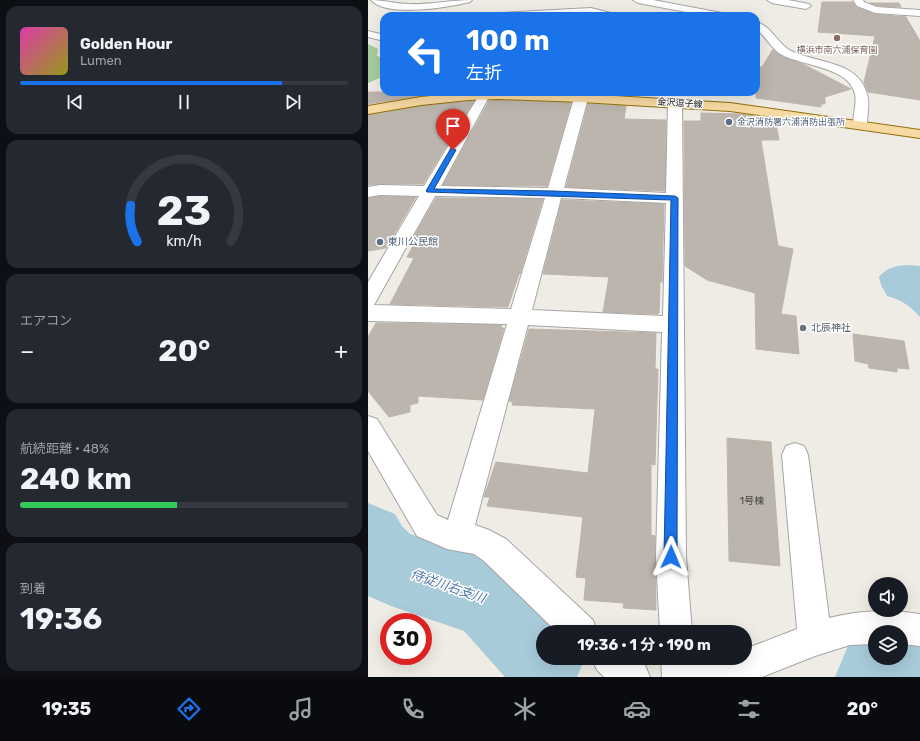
<!DOCTYPE html>
<html lang="ja">
<head>
<meta charset="utf-8">
<style>
	body { margin:0; font-family:Rubik,"Noto Sans JP",sans-serif; background:#242831; color:#f1f3f6; height:100vh; display:flex; flex-direction:column; font-size:15px; white-space:nowrap }
	* { box-sizing:border-box; margin:0 }
	p { font-size:13px; color:#9ea1a6 }
	.icon { flex:none; width:22px; height:22px; fill:none; stroke:currentColor; stroke-width:2; stroke-linecap:round; stroke-linejoin:round }
	.map { position:relative; flex:1; overflow:hidden }
	.side { display:flex; flex-direction:column; gap:6px; padding:6px; background:#0d0f14; width:368px }
	.side>* { flex:none }
	.banner { position:absolute; left:12px; top:12px; width:380px; height:84px; border-radius:12px; box-shadow:0 4px 16px #0002; background:#1a73e8; color:#fff; overflow:hidden }
	.controls { position:absolute; left:500px; top:577px; display:grid; gap:8px }
	.controls a { display:grid; place-items:center; width:40px; height:40px; border-radius:50%; background:#171b24; box-shadow:0 4px 16px #0002; font-size:20px }
	.speed { position:absolute; left:12px; top:613px; display:flex; gap:8px; font-size:20px; font-weight:700; text-align:center }
	.speed>* { display:grid; place-content:center; width:52px; height:52px; border-radius:50%; background:#171b24; box-shadow:0 4px 16px #0002; line-height:1 }
	.speed .limit { border:6px solid #d22; background:#fff; color:#111 }
	.pin { position:absolute; display:grid; place-items:center; width:34px; height:34px; color:#fff; margin:-41px -17px; border-radius:50% 50% 50% 0; rotate:-45deg; box-shadow:0 0 4px #0007 }
	.pin .icon { rotate:45deg }
	.me { position:absolute; width:44px; margin:-22px; rotate:1deg; stroke-linejoin:round; filter:drop-shadow(0 0 3px #0008) }
	.turn { display:flex; align-items:center; gap:14px; height:84px; padding:0 20px; font-size:18px }
	.turn .icon { width:52px; height:52px; stroke-width:2.5 }
	.turn b { display:block; font-size:28px; line-height:34px }
	.big { font-size:30px; font-weight:700; line-height:1.1 }
	.side .card { flex:1; display:flex; flex-direction:column; justify-content:center; gap:6px; min-width:0; padding:0 14px; border-radius:12px; background:#242831 }
	.side .dial { align-items:center; gap:0 }
	.dial svg { height:104px; overflow:visible; fill:none; stroke:#363941; stroke-width:7; stroke-linecap:round; text-anchor:middle }
	.dial text { fill:#f1f3f6; stroke:none }
	.song { display:flex; align-items:center; gap:12px }
	.cover { width:48px; height:48px; border-radius:6px; background:linear-gradient(135deg,hsl(320 70% 55%),hsl(60 70% 35%)) }
	.played { height:4px; border-radius:2px; background:linear-gradient(90deg,#1a73e8 80%,#363941 80%) }
	.keys { display:flex; justify-content:space-around; direction:ltr }
	.heat { display:flex; justify-content:space-between; align-items:center; font-size:22px; direction:ltr }
	.charge { height:6px; border-radius:3px; background:linear-gradient(90deg,#34c759 48%,#363941 0) }
	.trip { position:absolute; left:168px; top:625px; width:216px; height:40px; border-radius:20px; background:#171b24; box-shadow:0 4px 16px #0002; font-weight:700; line-height:40px; text-align:center }
	.tab-bar { display:flex; height:64px; justify-content:space-around; align-items:center; background:#090b0e; color:#9ea1a6 }
	.tab-bar .icon { width:28px; height:28px }
	.tab-bar .active { color:#1a73e8 }
	.tab-bar b { font-size:18px; color:#f1f3f6 }
	main { display:flex; flex:1; min-height:0 }
	.map>svg:first-child { display:block }
	.forest { fill:#a6cc9c }
	.water { fill:#a8cbda }
	.lines { fill:none; stroke-linecap:round; stroke-linejoin:round }
	.river { fill:#a8cbda; fill-rule:evenodd }
	.building { fill:#bbb5ae; stroke:#c0b4a8 }
	.minor-casing { stroke:#a5a5a5; stroke-width:2 }
	.major-casing { stroke:#916e08; stroke-width:2 }
	.minor { fill:#fff; fill-rule:evenodd }
	.major { fill:#f7d9a2; fill-rule:evenodd }
	.route { fill:#1a73e8; stroke:#114b97 }
	.education-dot { fill:#8d6e63; stroke:#fff; stroke-width:1.5 }
	.service-dot { fill:#5c6f8a; stroke:#fff; stroke-width:1.5 }
	.worship-dot { fill:#6b7280; stroke:#fff; stroke-width:1.5 }
	.labels { text-anchor:middle; dominant-baseline:central; stroke-width:3; stroke-linejoin:round; paint-order:stroke }
	.far-education-label { font-size:9px; fill:#785e54; stroke:#fff }
	.far-street-label { font-size:9px; fill:#1e1e1e; stroke:#fff }
	.far-service-label { font-size:9px; fill:#4e5e75; stroke:#fff; text-anchor:start }
	.service-label { font-size:10px; fill:#4e5e75; stroke:#fff; text-anchor:start }
	.worship-label { font-size:10px; fill:#5b616d; stroke:#fff; text-anchor:start }
	.near-number-label { font-size:10px; fill:#454442 }
	.near-water-label { font-size:13px; font-style:italic; fill:#4f75a9; stroke:#fff }
</style>
</head>
<body>
<main>
<section class="side">
<div class="card">
<div class="song"><i class="cover"></i><div><b>Golden Hour</b><p>Lumen</p></div></div>
<div class="played"></div>
<div class="keys"><svg class="icon" aria-label="previous" viewBox="0 0 24 24"><path d="M18 5L8 12l10 7zM5 5v14"/></svg><svg class="icon" aria-label="pause" viewBox="0 0 24 24"><path d="M8 5v14M16 5v14"/></svg><svg class="icon" aria-label="next" viewBox="0 0 24 24"><path d="M6 5l10 7-10 7zM19 5v14"/></svg></div>
</div>
<div class="card dial"><svg viewBox="0 0 100 80">
<path d="M14 69A42 42 0 1 1 86 69"/>
<path d="M14 69A42 42 0 0 1 9 41" stroke="#1a73e8"/>
<text x="50" y="56" font-size="32" font-weight="700">23</text>
<text x="50" y="72" font-size="11">km/h</text>
</svg></div>
<div class="card"><p>エアコン</p>
<div class="heat"><a>−</a><b class="big">20°</b><a>+</a></div>
</div>
<div class="card"><p>航続距離 · 48%</p><b class="big">240 km</b><div class="charge"></div></div>
<div class="card"><p>到着</p><b class="big">19:36</b></div>
</section>
<div class="map">
<svg width="552" height="677" viewBox="0 0 552 677">
	<rect width="100%" height="100%" fill="#efece5"/>
	<path class="forest" d="M 0,44 L 10,49 L 9,56 L 16,58 L 16,76 L 0,83 Z"/>
	<path class="water" d="M 538,265 L 552,266 L 552,317 C 542,306 534,300 519,296 L 513,285 L 511,277 C 518,268 527,266 538,265 Z"/>
	<g class="lines">
		<path class="river" d="M 0,503 L 27,514 L 34,526 L 42,534 L 110,554 L 154,573 L 205,625 L 209,632 L 175,632 L 175,658 L 217,658 L 209,677 L 137,677 L 96,631 L 23,606 L 0,596 Z
			M 533,633 L 552,633 L 552,677 L 467,677 L 480,646 L 507,635 L 507,658 L 533,658 Z"/>
	</g>
	<path class="building" d="M 454,2 L 485,2 L 488,7 L 506,14 L 538,17 L 552,41 L 552,100 L 500,92 L 496,82 L 507,36 L 450,32 Z
		M 502,3 L 531,3 L 533,7 L 509,6 Z
		M 405,49 L 413,56 L 435,64 L 483,89 L 457,97 L 457,104 L 453,104 L 453,107 L 388,98 L 388,67 L 394,67 Z
		M 0,92 L 87,92 L 53,96 L 0,104 Z
		M 131,100 L 203,103 L 179,186 L 75,185 L 121,101 Z
		M 106,101 L 55,184 L 12,184 L 0,185 L 0,115 L 53,106 Z
		M 220,104 L 258,106 L 256,119 L 298,120 L 297,191 L 198,187 Z
		M 333,113 L 372,114 L 407,119 L 411,140 L 393,140 L 410,246 L 425,249 L 413,314 L 428,316 L 431,354 L 388,349 L 387,293 L 339,280 L 317,266 L 316,121 L 333,121 Z
		M 12,196 L 48,197 L 18,248 L 0,251 L 0,198 Z
		M 68,198 L 175,199 L 152,274 L 151,274 L 140,307 L 22,304 L 46,258 L 39,257 L 46,244 L 41,245 Z
		M 194,200 L 296,204 L 294,282 L 292,282 L 291,313 L 289,314 L 235,312 L 241,277 L 175,274 Z
		M 8,323 L 134,325 L 133,328 L 136,328 L 115,400 L 50,396 L 50,403 L 42,405 L 42,412 L 21,417 L 0,391 L 0,337 Z
		M 161,329 L 288,333 L 287,369 L 290,369 L 287,465 L 283,464 L 283,535 L 287,536 L 288,610 L 255,608 L 256,603 L 216,600 L 218,578 L 208,577 L 215,517 L 119,506 L 122,497 L 116,497 L 128,462 L 220,473 L 227,409 L 144,405 L 145,402 L 141,401 Z
		M 485,334 L 536,341 L 541,369 L 529,368 L 529,372 L 501,368 L 500,364 L 487,361 Z
		M 359,438 L 403,442 L 412,566 L 361,561 Z"/>
	<g class="lines">
		<defs>
			<path id="minor" d="M 3,0 C 16,0 28,4 41,4 C 62,5 83,0 104,0 L 102,2 C 81,7 19,18 3,0 Z
				M 265,0 L 285,0 L 354,13 L 359,16 L 339,16 L 270,3 Z
				M 399,0 L 420,0 L 441,4 L 443,6 L 438,9 L 404,3 Z
				M 485,0 L 495,0 L 496,2 L 509,7 L 552,10 L 552,16 L 507,13 L 489,6 Z
				M 223,8 L 247,14 L 248,16 C 239,16 229,14 220,14 C 190,15 159,16 128,16 L 133,13 Z
				M 388,22 C 404,26 409,44 423,51 C 448,63 491,61 499,94 C 502,104 499,115 499,125 L 497,128 L 492,129 L 487,128 L 485,125 C 485,115 489,104 487,94 C 481,67 435,66 414,55 C 403,49 398,36 388,29 Z
				M 0,31 L 16,35 L 16,41 L 0,37 Z
				M 113,92 L 121,92 L 122,95 L 73,186 L 180,188 L 206,98 L 207,96 L 203,92 L 218,92 L 220,98 L 196,188 L 298,193 L 300,103 L 302,100 L 312,100 L 314,103 L 318,557 L 324,632 L 292,632 L 288,557 L 294,332 L 160,325 L 107,525 L 121,530 L 138,539 L 225,620 L 229,632 L 189,632 L 116,561 L 106,554 L 79,549 L 49,536 L 0,451 L 0,416 L 9,419 L 69,515 L 80,520 L 139,324 L 0,321 L 0,282 L 51,196 L 12,195 L 0,197 L 0,187 L 12,185 L 56,186 ZM 67,196 L 177,198 L 143,309 L 6,305 ZM 193,198 L 298,203 L 295,316 L 164,310 Z
				M 427,443 L 436,446 L 440,455 L 461,618 C 492,610 521,609 552,614 L 552,646 L 533,644 L 533,632 L 507,632 L 507,644 L 482,645 L 447,656 L 394,677 L 294,677 L 293,658 L 327,658 L 327,663 L 342,658 L 377,658 L 377,649 L 429,629 L 414,455 L 418,446 Z
				M 224,658 L 266,658 L 277,665 L 282,677 L 236,677 L 229,670 Z"/>
			<path id="major" d="M 101,92 L 213,94 L 362,103 L 552,130 L 552,138 L 362,111 L 213,102 L 131,99 L 101,100 L 53,105 L 0,114 L 0,106 L 53,97 Z"/>
		</defs>
		<use href="#minor" class="minor-casing"/>
		<use href="#major" class="major-casing"/>
		<use href="#minor" class="minor"/>
		<use href="#major" class="major"/>
	</g>
	<path class="route" d="M 83,148 L 88,150 L 66,189 L 185,191 L 307,196 L 310,198 L 309,557 L 307,561 L 303,563 L 298,561 L 296,557 L 303,200 L 59,192 L 58,191 Z"/>
	<circle class="education-dot" cx="469" cy="38" r="4"/>
	<g class="service-dot">
		<circle cx="361" cy="122" r="4"/>
		<circle cx="12" cy="242" r="4"/>
	</g>
	<circle class="worship-dot" cx="435" cy="328" r="4"/>
	<g class="labels">
		<g class="far-education-label">
			<text x="469" y="50">横浜市南六浦保育園</text>
		</g>
		<g class="far-street-label">
			<text transform="translate(312 103) rotate(4)">金沢逗子線</text>
		</g>
		<g class="far-service-label">
			<text x="369" y="122">金沢消防署六浦消防出張所</text>
		</g>
		<g class="service-label">
			<text x="20" y="242">東川公民館</text>
		</g>
		<g class="worship-label">
			<text x="443" y="328">北辰神社</text>
		</g>
		<g class="near-number-label">
			<text x="384" y="501">1号棟</text>
		</g>
		<g class="near-water-label">
			<text transform="translate(80 586) rotate(19)">侍従川右支川</text>
		</g>
	</g>
</svg>
<div class="controls">
<a><svg class="icon" aria-label="sound" viewBox="0 0 24 24"><path d="M4 9h4l5-4v14l-5-4H4zM17 9q2 3 0 6"/></svg></a>
<a><svg class="icon" aria-label="layers" viewBox="0 0 24 24"><path d="M12 4l9 5-9 5-9-5zM3 14l9 5 9-5"/></svg></a>
</div>
<div class="speed"><div class="limit">30</div></div>
<div class="pin" style="left:85px;top:150px;background:#d93025"><svg class="icon" aria-label="arrive" viewBox="0 0 24 24"><path d="M6 21V4h12l-3 4 3 4H6"/></svg></div>
<svg class="me" style="left:303px;top:557px" viewBox="-20 -20 40 40"><path d="M0-17L14 15 0 8-14 15z" fill="#1a73e8" stroke="#fff" stroke-width="4"/></svg>
<div class="trip">19:36 · 1 分 · 190 m</div>
<div class="banner">
<div class="turn"><svg class="icon" aria-label="left" viewBox="0 0 24 24"><path d="M17 20v-9H6M10 6l-5 5 5 5"/></svg><div><b>100 m</b>左折</div></div>
</div>
</div>
</main>
<nav class="tab-bar">
<b>19:35</b>
<svg class="icon active" aria-label="directions" viewBox="0 0 24 24"><path d="M12 3l9 9-9 9-9-9zM9 14v-3h6M13 9l2 2-2 2"/></svg>
<svg class="icon" aria-label="music" viewBox="0 0 24 24"><path d="M9 18V5l10-2v13"/><circle cx="6" cy="18" r="3"/><circle cx="16" cy="16" r="3"/></svg>
<svg class="icon" aria-label="phone" viewBox="0 0 24 24"><path d="M5 4h4l2 5-3 2q2 4 5 5l2-3 5 2v4C11 20 4 13 5 4z"/></svg>
<svg class="icon" aria-label="climate" viewBox="0 0 24 24"><path d="M12 3v18M4 7l16 10M4 17L20 7"/></svg>
<svg class="icon" aria-label="car" viewBox="0 0 24 24"><path d="M5 17H2v-5l4-1 3-4h7l3 4 3 1v5h-3M9 17h6M6 11h13"/><circle cx="7" cy="17" r="2"/><circle cx="17" cy="17" r="2"/></svg>
<svg class="icon" aria-label="filters" viewBox="0 0 24 24"><path d="M4 7h16M4 17h16"/><circle cx="9" cy="7" r="2"/><circle cx="15" cy="17" r="2"/></svg>
<b>20°</b>
</nav>
</body>
</html>
